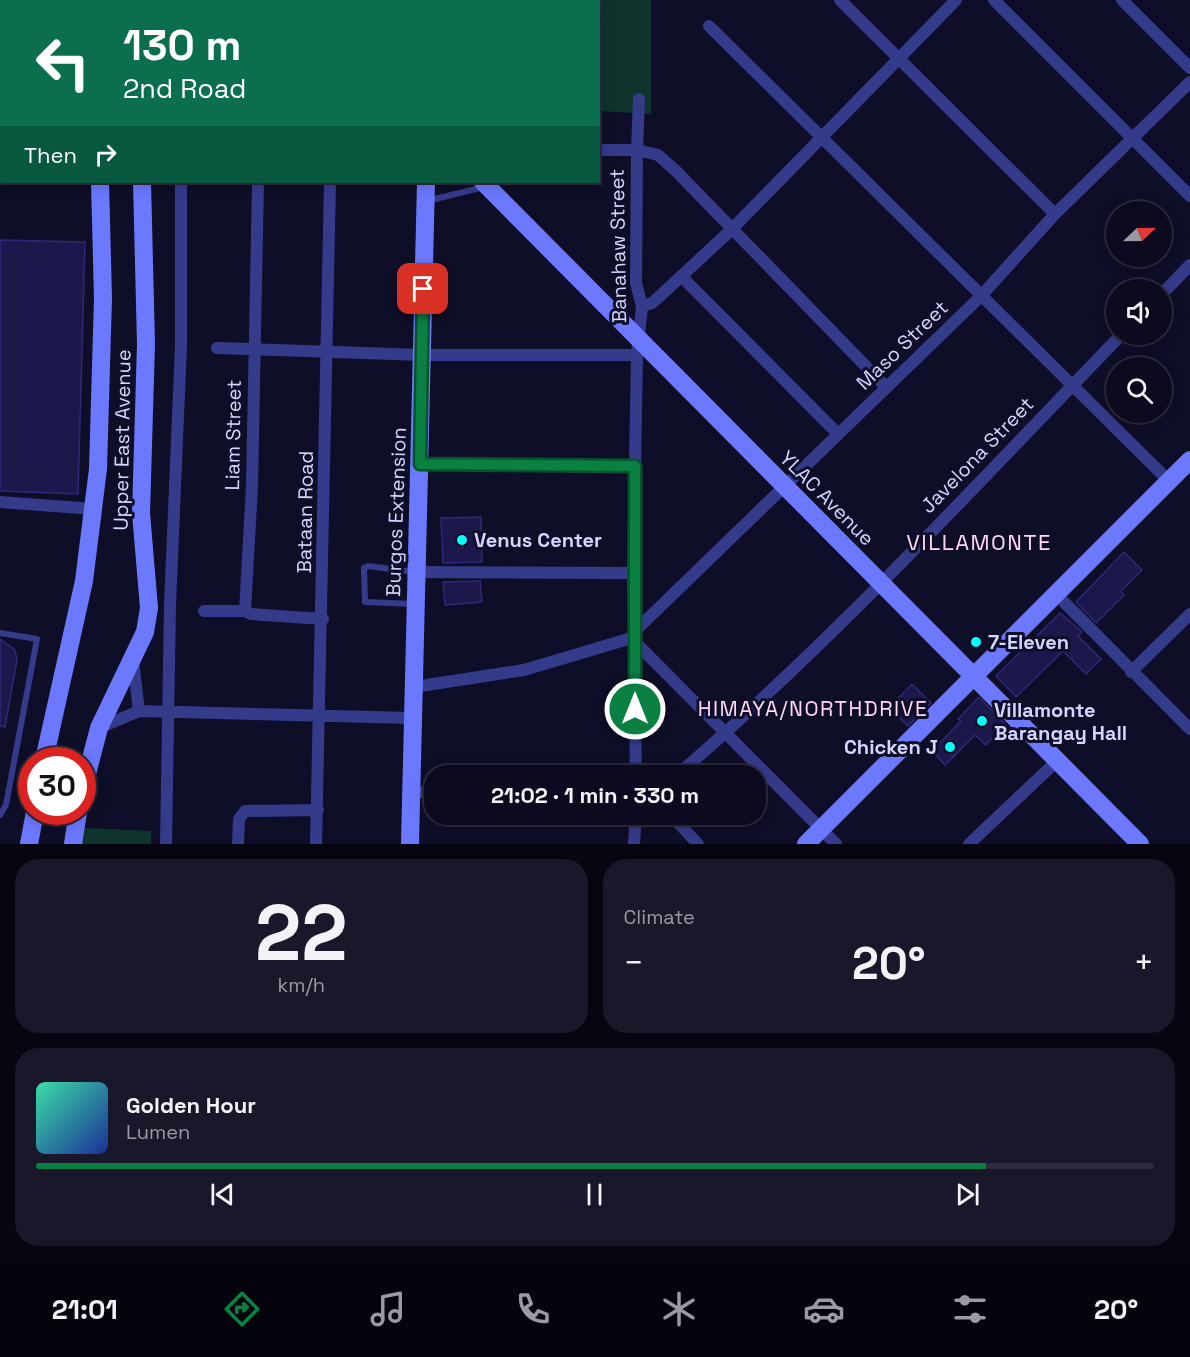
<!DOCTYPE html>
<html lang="en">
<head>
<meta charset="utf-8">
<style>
	body { margin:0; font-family:"Space Grotesk",sans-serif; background:#19182b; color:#f1f3f6; height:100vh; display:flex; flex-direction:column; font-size:22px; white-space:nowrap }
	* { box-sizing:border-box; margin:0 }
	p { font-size:20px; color:#9a9aa4 }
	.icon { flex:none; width:33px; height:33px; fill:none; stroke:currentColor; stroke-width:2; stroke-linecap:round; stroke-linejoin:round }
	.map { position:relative; height:844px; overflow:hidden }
	.panel { display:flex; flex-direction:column; gap:15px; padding:15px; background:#060610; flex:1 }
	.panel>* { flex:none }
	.top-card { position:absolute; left:0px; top:0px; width:600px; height:183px; box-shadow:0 3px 15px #0003,0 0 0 2px #2b2b3c; background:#0b6e4f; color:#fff; overflow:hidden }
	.needle { width:39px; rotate:68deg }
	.buttons { position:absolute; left:1106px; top:201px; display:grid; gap:12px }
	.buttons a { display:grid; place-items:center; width:66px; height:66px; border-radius:50%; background:#0b0a1e; box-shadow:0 3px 15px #0003,0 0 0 2px #2b2b3c; font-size:30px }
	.speed { position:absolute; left:18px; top:747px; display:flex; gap:12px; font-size:30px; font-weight:700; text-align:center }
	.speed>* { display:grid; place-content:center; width:78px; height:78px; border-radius:50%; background:#0b0a1e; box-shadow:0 3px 15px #0003,0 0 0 2px #2b2b3c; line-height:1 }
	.speed .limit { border:9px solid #d22; background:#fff; color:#111 }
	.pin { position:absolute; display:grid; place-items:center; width:51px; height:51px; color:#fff; margin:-26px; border-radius:12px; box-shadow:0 3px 9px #0006 }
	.me { position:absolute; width:66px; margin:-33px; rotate:0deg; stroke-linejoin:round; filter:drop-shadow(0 0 4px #0008) }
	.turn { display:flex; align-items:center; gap:21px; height:126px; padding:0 24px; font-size:27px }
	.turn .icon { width:78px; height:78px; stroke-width:2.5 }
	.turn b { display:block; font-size:42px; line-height:51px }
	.then { display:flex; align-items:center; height:57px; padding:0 24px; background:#0003; gap:12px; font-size:22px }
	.big { font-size:45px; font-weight:800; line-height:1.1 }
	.panel .tile { flex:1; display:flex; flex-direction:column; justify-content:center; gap:9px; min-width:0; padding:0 21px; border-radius:24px; background:#19182b }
	.panel .dial { align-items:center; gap:0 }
	.dial b { font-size:78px; line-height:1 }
	.song { display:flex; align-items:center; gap:18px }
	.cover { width:72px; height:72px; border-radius:9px; background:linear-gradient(135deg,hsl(160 70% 55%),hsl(230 70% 35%)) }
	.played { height:6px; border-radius:3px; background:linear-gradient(90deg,#0b8043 85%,#2b2b3c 85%) }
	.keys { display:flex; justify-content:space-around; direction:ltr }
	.heat { display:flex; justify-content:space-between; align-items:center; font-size:33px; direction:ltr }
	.panel .tiles { flex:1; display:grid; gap:15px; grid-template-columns:1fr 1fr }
	.tile:last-child { grid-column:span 2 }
	.trip { position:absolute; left:424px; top:765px; width:342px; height:60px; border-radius:24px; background:#0b0a1e; box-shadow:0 3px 15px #0003,0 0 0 2px #2b2b3c; font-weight:800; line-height:60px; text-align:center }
	.tab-bar { display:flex; height:96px; justify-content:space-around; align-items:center; background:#04040c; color:#9a9aa4 }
	.tab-bar .icon { width:42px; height:42px }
	.tab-bar .on { color:#0b8043 }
	.tab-bar b { font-size:27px; color:#f1f3f6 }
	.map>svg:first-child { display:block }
	.green { fill:#10332e }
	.building { fill:#1c184b; stroke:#2f2879; stroke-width:1.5 }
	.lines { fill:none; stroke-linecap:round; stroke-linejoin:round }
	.lane { stroke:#353b8b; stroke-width:6 }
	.street { stroke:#353b8b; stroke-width:12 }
	.secondary { stroke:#6c79ff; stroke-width:18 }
	.route-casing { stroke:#07532c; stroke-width:15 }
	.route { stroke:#0b8043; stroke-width:10 }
	.poi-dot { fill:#01fffb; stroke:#0f0e28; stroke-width:2 }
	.labels { text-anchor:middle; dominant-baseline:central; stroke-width:6; stroke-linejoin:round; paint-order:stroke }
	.street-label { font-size:20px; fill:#d5d5ff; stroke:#0f0e28 }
	.poi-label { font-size:20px; font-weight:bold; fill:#d5d5ff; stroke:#0f0e28; text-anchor:start }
	.neighbourhood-label { font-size:21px; letter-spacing:1.5px; fill:#ffd7f5; stroke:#0f0e28 }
	.quarter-label { font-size:22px; letter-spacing:1.5px; fill:#ffd7f5; stroke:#0f0e28 }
</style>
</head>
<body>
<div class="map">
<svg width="1190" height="844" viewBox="0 0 1190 844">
	<rect width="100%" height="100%" fill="#0f0e28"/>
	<path class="green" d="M 442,0 L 651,0 L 651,114 L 599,111 L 598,2 Z
		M 83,828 L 151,831 L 151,844 L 81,844 Z"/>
	<path class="building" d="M 0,240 L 85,242 L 78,494 L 0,491 Z
		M 481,517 L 482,562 L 443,563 L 441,518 Z
		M 1124,552 L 1142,570 L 1121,591 L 1124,595 L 1096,623 L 1076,602 Z
		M 480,581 L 482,602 L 445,605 L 443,582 Z
		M 1060,613 L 1082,632 L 1078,636 L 1101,659 L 1086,674 L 1063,651 L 1016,697 L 996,676 Z
		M 0,639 L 15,650 L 17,660 L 5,727 L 0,726 Z
		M 912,684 L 931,703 L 908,726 L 889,708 Z
		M 979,697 L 1005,724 L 986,745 L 975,735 L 945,765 L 932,751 L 961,721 L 958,719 Z"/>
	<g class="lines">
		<path class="lane" d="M 427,201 L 484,187
			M 414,572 L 368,566 L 364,568 L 365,602 L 414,604
			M 0,633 L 37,639 L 6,805 L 0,815"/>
		<path class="street" d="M 840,0 L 1055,214
			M 994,0 L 1190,196
			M 1122,0 L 1190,68
			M 295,2 L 296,0
			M 709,26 L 1169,481
			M 639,99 L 637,150 L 658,155 L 676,171 L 886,387
			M 598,150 L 637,150 L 636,283 L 642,306 L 637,355 L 633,573 L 636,776
			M 258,182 L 252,486 L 245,611 L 251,614 L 323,619
			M 681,276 L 838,434
			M 1161,295 L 1190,265
			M 642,306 L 652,303 L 660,296 L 731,230 L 956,0
			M 217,348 L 422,355 L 637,355
			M 420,463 L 635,466
			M 0,502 L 94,509
			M 417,572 L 633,573
			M 1057,595 L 1190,729
			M 204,611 L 245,611
			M 635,631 L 980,297 L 1055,214 L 1190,82
			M 635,642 L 836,844
			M 133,661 L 139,711
			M 1131,672 L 1190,614
			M 414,687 L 524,670 L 635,637
			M 99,728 L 139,711 L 412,718
			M 676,776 C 834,640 977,484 1122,334
			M 411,792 L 435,792
			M 670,814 L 698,844
			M 166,844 L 170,605 L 181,346 L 181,182
			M 238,844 L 239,819 L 245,811 L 318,810
			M 316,844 L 330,182
			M 634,844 L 636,814
			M 969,844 L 1057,761"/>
		<path class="secondary" d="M 113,2 L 113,0
			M 157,2 L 157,0
			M 430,2 L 430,0
			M 483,182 L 1140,844
			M 44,760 L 84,581 L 98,469 L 103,298 L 100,182
			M 82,793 L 99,728 L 145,632 L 149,608 L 141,513 L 146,344 L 142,182
			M 29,844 L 35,812
			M 73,844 L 78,812
			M 410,844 L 426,182
			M 806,844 L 1190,460"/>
	</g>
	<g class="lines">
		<defs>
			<path id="route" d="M 423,289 L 420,464 L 635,466 L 635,709"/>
		</defs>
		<use href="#route" class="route-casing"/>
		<use href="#route" class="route"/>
	</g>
	<g class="poi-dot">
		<circle cx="462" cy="540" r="6"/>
		<circle cx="976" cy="642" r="6"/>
		<circle cx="982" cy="721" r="6"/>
		<circle cx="950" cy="747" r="6"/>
	</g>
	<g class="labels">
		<g class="street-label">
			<text transform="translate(618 246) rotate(-91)">Banahaw Street</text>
			<text transform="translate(902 345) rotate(-44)">Maso Street</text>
			<text transform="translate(233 435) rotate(-89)">Liam Street</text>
			<text transform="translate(122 440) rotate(-89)">Upper East Avenue</text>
			<text transform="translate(977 455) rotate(-46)">Javelona Street</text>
			<text transform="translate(827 498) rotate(45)">YLAC Avenue</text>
			<text transform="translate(305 512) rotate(-89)">Bataan Road</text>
			<text transform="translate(396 512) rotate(-88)">Burgos Extension</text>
		</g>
		<g class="poi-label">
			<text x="474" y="540">Venus Center</text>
			<text x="988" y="642">7-Eleven</text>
			<text x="994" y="710">Villamonte<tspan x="994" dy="23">Barangay Hall</tspan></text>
			<text x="938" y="747" text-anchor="end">Chicken J</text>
		</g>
		<g class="neighbourhood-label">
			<text x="813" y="708">HIMAYA/NORTHDRIVE</text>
		</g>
		<g class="quarter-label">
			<text x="979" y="542">VILLAMONTE</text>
		</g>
	</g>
</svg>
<div class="buttons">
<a><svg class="needle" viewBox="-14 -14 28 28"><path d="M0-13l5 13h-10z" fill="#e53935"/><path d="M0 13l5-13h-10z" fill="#9a9aa4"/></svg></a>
<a><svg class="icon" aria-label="sound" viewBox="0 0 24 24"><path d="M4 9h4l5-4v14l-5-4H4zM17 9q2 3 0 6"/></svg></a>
<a><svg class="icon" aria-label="search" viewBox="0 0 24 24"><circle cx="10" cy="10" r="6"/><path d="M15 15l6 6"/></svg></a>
</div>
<div class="speed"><div class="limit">30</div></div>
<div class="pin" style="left:423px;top:289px;background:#d93025"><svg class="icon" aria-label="arrive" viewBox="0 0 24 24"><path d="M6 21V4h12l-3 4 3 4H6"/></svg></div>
<svg class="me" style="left:635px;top:709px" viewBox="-20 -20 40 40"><circle r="17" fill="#0b8043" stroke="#fff" stroke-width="3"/><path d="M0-11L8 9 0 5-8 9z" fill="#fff"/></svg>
<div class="trip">21:02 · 1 min · 330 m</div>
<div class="top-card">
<div class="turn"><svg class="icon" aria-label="left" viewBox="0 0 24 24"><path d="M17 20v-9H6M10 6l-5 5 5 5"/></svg><div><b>130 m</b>2nd Road</div></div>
<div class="then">Then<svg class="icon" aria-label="right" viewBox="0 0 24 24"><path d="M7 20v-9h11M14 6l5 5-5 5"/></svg></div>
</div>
</div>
<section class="panel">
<div class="tiles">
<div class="tile dial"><b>22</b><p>km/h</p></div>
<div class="tile"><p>Climate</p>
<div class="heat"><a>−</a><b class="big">20°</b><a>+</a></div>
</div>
<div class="tile">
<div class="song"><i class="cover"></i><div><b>Golden Hour</b><p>Lumen</p></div></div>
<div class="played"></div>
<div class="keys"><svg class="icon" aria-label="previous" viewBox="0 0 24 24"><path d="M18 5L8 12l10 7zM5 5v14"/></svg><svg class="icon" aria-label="pause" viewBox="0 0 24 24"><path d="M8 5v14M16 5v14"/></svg><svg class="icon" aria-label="next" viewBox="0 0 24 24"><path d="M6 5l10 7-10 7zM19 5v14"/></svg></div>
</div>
</div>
</section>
<nav class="tab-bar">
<b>21:01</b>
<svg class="icon on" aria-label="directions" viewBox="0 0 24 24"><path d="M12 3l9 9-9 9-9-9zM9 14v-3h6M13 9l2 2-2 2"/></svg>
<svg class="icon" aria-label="music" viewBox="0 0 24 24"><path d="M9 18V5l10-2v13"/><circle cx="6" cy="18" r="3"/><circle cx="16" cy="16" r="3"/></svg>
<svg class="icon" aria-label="phone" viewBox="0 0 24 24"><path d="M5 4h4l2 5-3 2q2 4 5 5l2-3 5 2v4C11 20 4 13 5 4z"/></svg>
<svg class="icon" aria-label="climate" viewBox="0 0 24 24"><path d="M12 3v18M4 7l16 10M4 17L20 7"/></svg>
<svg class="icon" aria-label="car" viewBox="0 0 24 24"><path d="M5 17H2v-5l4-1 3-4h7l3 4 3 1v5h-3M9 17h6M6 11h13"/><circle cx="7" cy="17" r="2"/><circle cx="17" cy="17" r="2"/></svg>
<svg class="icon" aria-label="filters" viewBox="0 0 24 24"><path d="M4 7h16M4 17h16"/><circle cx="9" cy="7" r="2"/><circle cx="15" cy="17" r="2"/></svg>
<b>20°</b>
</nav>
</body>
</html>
